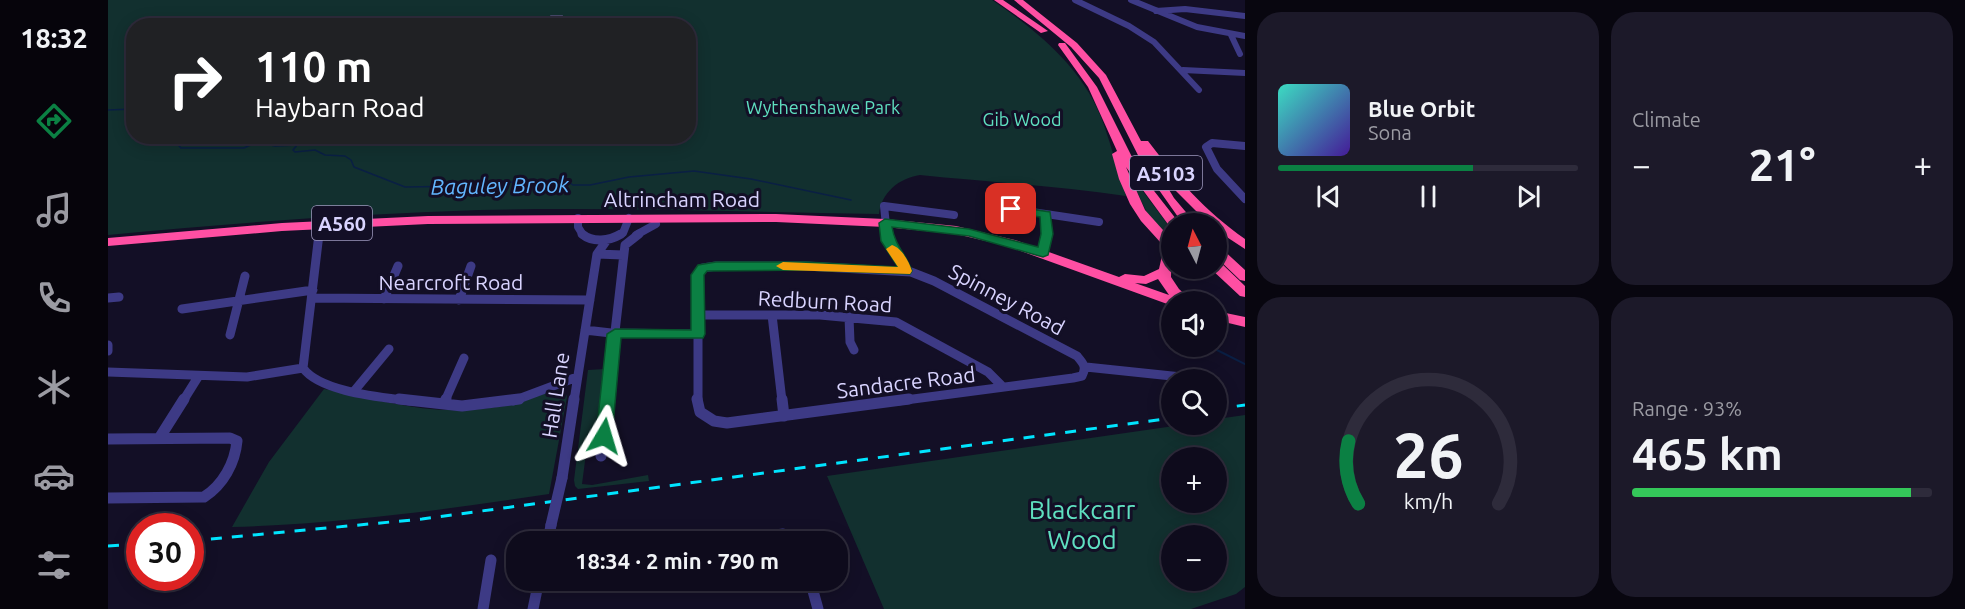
<!DOCTYPE html>
<html lang="en">
<head>
<meta charset="utf-8">
<style>
	body { margin:0; font-family:Ubuntu,sans-serif; background:#1c1929; color:#f1f3f6; height:100vh; display:flex; flex-direction:column; font-size:22px; white-space:nowrap }
	* { box-sizing:border-box; margin:0 }
	p { font-size:20px; color:#9b9ba3 }
	.icon { flex:none; width:33px; height:33px; fill:none; stroke:currentColor; stroke-width:2; stroke-linecap:round; stroke-linejoin:round }
	.map { position:relative; flex:1; overflow:hidden }
	.details { display:flex; flex-direction:column; gap:12px; padding:12px; background:#08060f; width:720px }
	.details>* { flex:none }
	.guide { position:absolute; left:18px; top:18px; width:570px; height:126px; border-radius:24px; box-shadow:0 3px 15px #0003,0 0 0 2px #2e2b3b; background:#202124; color:#fff; overflow:hidden }
	.needle { width:39px; rotate:354deg }
	.controls { position:absolute; left:1053px; top:213px; display:grid; gap:12px }
	.controls a { display:grid; place-items:center; width:66px; height:66px; border-radius:50%; background:#0e0b1c; box-shadow:0 3px 15px #0003,0 0 0 2px #2e2b3b; font-size:30px }
	.speed { position:absolute; left:18px; top:513px; display:flex; gap:12px; font-size:30px; font-weight:700; text-align:center }
	.speed>* { display:grid; place-content:center; width:78px; height:78px; border-radius:50%; background:#0e0b1c; box-shadow:0 3px 15px #0003,0 0 0 2px #2e2b3b; line-height:1 }
	.speed .limit { border:9px solid #d22; background:#fff; color:#111 }
	.pin { position:absolute; display:grid; place-items:center; width:51px; height:51px; color:#fff; margin:-26px; border-radius:12px; box-shadow:0 3px 9px #0006 }
	.me { position:absolute; width:66px; margin:-33px; rotate:7deg; stroke-linejoin:round; filter:drop-shadow(0 0 4px #0008) }
	.turn { display:flex; align-items:center; gap:21px; height:126px; padding:0 30px; font-size:27px }
	.turn .icon { width:78px; height:78px; stroke-width:2.5 }
	.turn b { display:block; font-size:42px; line-height:51px }
	.big { font-size:45px; font-weight:700; line-height:1.1 }
	.details .tile { flex:1; display:flex; flex-direction:column; justify-content:center; gap:9px; min-width:0; padding:0 21px; border-radius:24px; background:#1c1929 }
	.details .dial { align-items:center; gap:0 }
	.dial svg { height:156px; overflow:visible; fill:none; stroke:#2e2b3b; stroke-width:7; stroke-linecap:round; text-anchor:middle }
	.dial text { fill:#f1f3f6; stroke:none }
	.song { display:flex; align-items:center; gap:18px }
	.cover { width:72px; height:72px; border-radius:9px; background:linear-gradient(135deg,hsl(170 70% 55%),hsl(260 70% 35%)) }
	.played { height:6px; border-radius:3px; background:linear-gradient(90deg,#0b8043 65%,#2e2b3b 65%) }
	.keys { display:flex; justify-content:space-around; direction:ltr }
	.heat { display:flex; justify-content:space-between; align-items:center; font-size:33px; direction:ltr }
	.charge { height:9px; border-radius:4px; background:linear-gradient(90deg,#34c759 93%,#2e2b3b 0) }
	.details .tiles { flex:1; display:grid; gap:12px; grid-template-columns:repeat(2,1fr) }
	.trip { position:absolute; left:398px; top:531px; width:342px; height:60px; border-radius:24px; background:#0e0b1c; box-shadow:0 3px 15px #0003,0 0 0 2px #2e2b3b; font-weight:700; line-height:60px; text-align:center }
	main { display:flex; flex:1; min-height:0 }
	.tab-bar { display:flex; flex-direction:column; width:108px; justify-content:space-around; align-items:center; background:#06040b; color:#9b9ba3 }
	.tab-bar .icon { width:42px; height:42px }
	.tab-bar .current { color:#0b8043 }
	.tab-bar b { font-size:27px; color:#f1f3f6 }
	.map>svg:first-child { display:block }
	.green { fill:#12302f; fill-rule:evenodd }
	.lines { fill:none; stroke-linecap:round; stroke-linejoin:round }
	.stream-far1 { stroke:#0a1f44; stroke-width:1.5 }
	.stream { stroke:#0a1f44; stroke-width:2 }
	.building { fill:#433a66; stroke:#5a527e; stroke-width:1.5 }
	.minor-far3 { stroke:#3d3a85; stroke-width:6 }
	.minor-far2 { stroke:#3d3a85; stroke-width:8 }
	.minor-far1 { stroke:#3d3a85; stroke-width:9 }
	.minor { stroke:#3d3a85; stroke-width:11 }
	.highway { fill:#ff4fa3; fill-rule:evenodd }
	.rail { stroke:#00e5ff; stroke-width:3; stroke-dasharray:11 10; stroke-linecap:butt }
	.minor-bridge { stroke:#3d3a85; stroke-width:11 }
	.route { fill:#0b8043; stroke:#07532c; stroke-width:1.5 }
	.slow { fill:#f59e0b }
	.labels { text-anchor:middle; dominant-baseline:central; stroke-width:6; stroke-linejoin:round; paint-order:stroke }
	.far-park-label { font-size:18px; fill:#5fe0c0; stroke:#130f26 }
	.shield { fill:#130f26; stroke:#9e99be; stroke-width:1.5 }
	.shield-label { font-size:20px; font-weight:bold; fill:#d9d4ff }
	.street-label { font-size:21px; fill:#d9d4ff; stroke:#130f26 }
	.water-label { font-size:22px; font-style:italic; fill:#62b6ff; stroke:#130f26 }
	.near-park-label { font-size:26px; fill:#5fe0c0; stroke:#130f26 }
</style>
</head>
<body>
<main>
<nav class="tab-bar">
<b>18:32</b>
<svg class="icon current" aria-label="directions" viewBox="0 0 24 24"><path d="M12 3l9 9-9 9-9-9zM9 14v-3h6M13 9l2 2-2 2"/></svg>
<svg class="icon" aria-label="music" viewBox="0 0 24 24"><path d="M9 18V5l10-2v13"/><circle cx="6" cy="18" r="3"/><circle cx="16" cy="16" r="3"/></svg>
<svg class="icon" aria-label="phone" viewBox="0 0 24 24"><path d="M5 4h4l2 5-3 2q2 4 5 5l2-3 5 2v4C11 20 4 13 5 4z"/></svg>
<svg class="icon" aria-label="climate" viewBox="0 0 24 24"><path d="M12 3v18M4 7l16 10M4 17L20 7"/></svg>
<svg class="icon" aria-label="car" viewBox="0 0 24 24"><path d="M5 17H2v-5l4-1 3-4h7l3 4 3 1v5h-3M9 17h6M6 11h13"/><circle cx="7" cy="17" r="2"/><circle cx="17" cy="17" r="2"/></svg>
<svg class="icon" aria-label="filters" viewBox="0 0 24 24"><path d="M4 7h16M4 17h16"/><circle cx="9" cy="7" r="2"/><circle cx="15" cy="17" r="2"/></svg>
</nav>
<div class="map">
<svg width="1137" height="609" viewBox="0 0 1137 609">
	<rect width="100%" height="100%" fill="#130f26"/>
	<path class="green" d="M 0,0 L 884,0 C 931,32 977,70 996,125 C 1004,148 1010,172 1018,196 C 949,186 881,182 812,175 C 791,178 773,193 771,214 C 638,212 504,207 371,210 C 247,214 124,223 0,235 ZM 26,26 L 580,26 L 580,136 L 26,136 Z
		M 1017,167 L 1063,229 L 1063,244 L 1040,215 Z
		M 497,369 L 487,446 L 479,446 L 474,484 L 484,485 L 540,475 L 541,481 L 470,489 L 467,486 L 466,480 L 480,370 Z
		M 216,389 C 267,399 319,415 372,409 C 385,408 400,406 413,402 C 426,398 444,388 457,391 L 459,397 L 441,494 C 336,510 230,524 124,527 L 161,462 Z
		M 1137,415 L 1137,587 L 1128,594 L 1083,609 L 776,609 L 719,476 L 1073,425 L 1108,424 L 1109,419 ZM 1064,458 L 1108,458 L 1108,502 L 1064,502 ZM 1064,536 L 1108,536 L 1108,580 L 1064,580 Z"/>
	<g class="lines">
		<path class="stream-far1" d="M 0,110 L 26,109
			M 62,136 L 73,148 L 136,148 L 149,142 L 167,146 L 189,145 L 185,150 L 187,152 L 207,150 L 217,155 L 237,156 L 243,160 L 246,167 L 297,187 L 363,186 L 392,181 L 420,184 L 441,180 L 459,181 L 465,185 L 482,185 L 521,177 L 586,171 L 643,179 L 743,200"/>
		<path class="stream" d="M 1107,349 L 1137,364"/>
	</g>
	<path class="building" d="M 443,16 L 454,16 L 453,20 L 457,22 L 452,24 L 452,26 L 436,26 L 437,21 L 443,19 Z"/>
	<g class="lines">
		<path class="minor-far3" d="M 967,0 L 1021,26 L 1046,42 L 1091,90
			M 1023,0 L 1089,27 L 1137,36
			M 1048,11 L 1077,9 L 1137,16
			M 1123,35 L 1132,54
			M 1075,70 L 1137,73"/>
		<path class="minor-far2" d="M 1137,146 L 1104,143 L 1098,147 L 1109,169 L 1137,199
			M 885,206 L 991,222
			M 937,214 L 939,235
			M 470,218 L 470,227 L 475,235
			M 211,235 L 212,224
			M 511,235 L 515,233 L 521,218
			M 528,235 L 548,224
			M 779,235 L 776,206 L 846,215"/>
		<path class="minor-far1" d="M 474,234 C 485,243 501,241 513,234
			M 779,234 L 780,241 L 798,271
			M 935,253 L 939,234
			M 489,254 L 515,255
			M 0,298 L 11,297
			M 204,298 L 482,300
			M 276,299 L 290,266
			M 351,300 L 363,266
			M 74,309 L 205,290
			M 590,315 L 712,315 L 788,322 L 880,372 L 895,387
			M 664,315 L 674,401
			M 741,317 L 742,342 L 746,350
			M 477,330 L 503,333 L 590,334
			M 122,335 L 137,276
			M 0,345 L 0,351
			M 978,367 L 1083,378
			M 195,368 C 212,392 273,397 302,401
			M 195,368 L 211,234
			M 0,372 L 139,377 L 195,368
			M 247,390 L 281,349
			M 75,401 L 90,377
			M 337,401 L 356,358
			M 405,401 L 469,377
			M 466,401 L 489,254 L 499,240
			M 499,401 L 517,245 L 531,234
			M 590,401 L 590,275 L 595,268 L 608,266 L 698,266 L 803,272 L 826,281 L 969,356 C 975,363 979,367 974,376 L 965,378 L 790,401"/>
		<path class="minor" d="M 291,399 L 354,406 L 411,399
			M 589,399 L 592,412 L 606,421 L 619,423 L 801,399
			M 674,399 L 676,416
			M 336,404 L 338,399
			M 52,437 L 76,399
			M 0,439 L 122,438 L 129,441 C 127,463 115,485 96,497 L 0,498
			M 493,456 L 499,399
			M 454,478 L 466,399
			M 440,542 L 443,525
			M 619,542 L 675,534 L 688,542
			M 702,580 L 710,609
			M 375,609 L 383,560
			M 425,609 L 431,580"/>
		<path class="highway" d="M 886,0 L 895,0 L 940,31 L 933,33 Z
			M 906,0 L 915,0 L 969,43 L 998,75 L 1033,141 L 1040,141 C 1069,179 1097,211 1137,239 L 1137,249 L 1108,230 L 1108,224 L 1101,224 L 1061,184 L 1042,158 L 1066,198 L 1088,224 L 1075,224 L 1039,173 L 991,78 L 963,47 Z
			M 951,43 L 957,43 L 989,87 L 1032,173 L 1072,224 L 1064,224 L 1064,227 L 1062,227 L 1018,167 L 1037,210 L 1064,240 L 1063,277 L 1071,289 L 1085,302 L 1064,302 L 1062,305 L 899,246 L 848,234 L 777,227 L 668,222 L 320,224 L 174,231 L 0,246 L 0,238 L 174,223 L 320,216 L 668,214 L 777,219 L 848,226 L 907,240 L 1011,277 L 1017,274 L 1036,276 L 1051,269 L 1055,251 L 1053,243 L 1033,221 L 1022,204 L 1011,179 L 1004,154 L 1009,151 L 980,87 L 950,45 ZM 1050,279 L 1061,295 L 1027,283 L 1038,284 Z
			M 1108,246 L 1112,247 L 1137,270 L 1137,281 L 1132,280 L 1108,257 Z
			M 1108,262 L 1113,263 L 1137,286 L 1137,297 L 1132,296 L 1103,269 L 1108,268 Z
			M 1108,311 L 1137,317 L 1137,327 L 1108,320 Z"/>
		<path class="rail" d="M 1108,409 L 1137,405
			M 82,541 L 314,519 L 1064,418
			M 0,546 L 32,544"/>
		<path class="minor-bridge" d="M 443,525 L 454,478"/>
	</g>
	<path class="route" d="M 903,206 L 942,212 L 945,234 L 940,255 L 935,257 L 861,236 L 784,227 C 787,246 798,254 804,271 L 802,274 L 698,270 L 599,271 L 596,275 L 597,334 L 595,338 L 513,338 L 504,436 L 501,440 L 496,442 L 490,440 L 488,436 L 499,334 L 507,329 L 583,330 L 583,275 L 590,265 L 608,262 L 698,262 L 790,267 L 773,241 L 771,223 L 777,219 L 861,229 L 930,247 L 933,234 L 932,217 L 898,212 L 897,209 Z"/>
	<path class="slow" d="M 784,245 C 794,248 801,262 804,271 L 802,274 L 675,270 L 668,266 L 675,262 L 790,267 L 778,249 Z"/>
	<g class="labels">
		<g class="far-park-label">
			<text x="715" y="107">Wythenshawe Park</text>
			<text x="914" y="119">Gib Wood</text>
		</g>
		<g class="shield">
			<rect x="1022" y="156" width="72" height="34" rx="4.5"/>
			<rect x="204" y="206" width="60" height="34" rx="4.5"/>
		</g>
		<g class="shield-label">
			<text x="1058" y="173">A5103</text>
			<text x="234" y="223">A560</text>
		</g>
		<g class="street-label">
			<text x="574" y="199">Altrincham Road</text>
			<text x="343" y="282">Nearcroft Road</text>
			<text transform="translate(899 299) rotate(28)">Spinney Road</text>
			<text transform="translate(717 301) rotate(3)">Redburn Road</text>
			<text transform="translate(798 382) rotate(-7)">Sandacre Road</text>
			<text transform="translate(447 395) rotate(-81)">Hall Lane</text>
		</g>
		<g class="water-label">
			<text transform="translate(392 185) rotate(-1)">Baguley Brook</text>
		</g>
		<g class="near-park-label">
			<text x="974" y="509">Blackcarr<tspan x="974" dy="30">Wood</tspan></text>
		</g>
	</g>
</svg>
<div class="controls">
<a><svg class="needle" viewBox="-14 -14 28 28"><path d="M0-13l5 13h-10z" fill="#e53935"/><path d="M0 13l5-13h-10z" fill="#9b9ba3"/></svg></a>
<a><svg class="icon" aria-label="sound" viewBox="0 0 24 24"><path d="M4 9h4l5-4v14l-5-4H4zM17 9q2 3 0 6"/></svg></a>
<a><svg class="icon" aria-label="search" viewBox="0 0 24 24"><circle cx="10" cy="10" r="6"/><path d="M15 15l6 6"/></svg></a>
<a>+</a>
<a>−</a>
</div>
<div class="speed"><div class="limit">30</div></div>
<div class="pin" style="left:903px;top:209px;background:#d93025"><svg class="icon" aria-label="arrive" viewBox="0 0 24 24"><path d="M6 21V4h12l-3 4 3 4H6"/></svg></div>
<svg class="me" style="left:496px;top:436px" viewBox="-20 -20 40 40"><path d="M0-17L14 15 0 8-14 15z" fill="#0b8043" stroke="#fff" stroke-width="4"/></svg>
<div class="trip">18:34 · 2 min · 790 m</div>
<div class="guide">
<div class="turn"><svg class="icon" aria-label="right" viewBox="0 0 24 24"><path d="M7 20v-9h11M14 6l5 5-5 5"/></svg><div><b>110 m</b>Haybarn Road</div></div>
</div>
</div>
<section class="details">
<div class="tiles">
<div class="tile">
<div class="song"><i class="cover"></i><div><b>Blue Orbit</b><p>Sona</p></div></div>
<div class="played"></div>
<div class="keys"><svg class="icon" aria-label="previous" viewBox="0 0 24 24"><path d="M18 5L8 12l10 7zM5 5v14"/></svg><svg class="icon" aria-label="pause" viewBox="0 0 24 24"><path d="M8 5v14M16 5v14"/></svg><svg class="icon" aria-label="next" viewBox="0 0 24 24"><path d="M6 5l10 7-10 7zM19 5v14"/></svg></div>
</div>
<div class="tile"><p>Climate</p>
<div class="heat"><a>−</a><b class="big">21°</b><a>+</a></div>
</div>
<div class="tile dial"><svg viewBox="0 0 100 80">
<path d="M14 69A42 42 0 1 1 86 69"/>
<path d="M14 69A42 42 0 0 1 9 37" stroke="#0b8043"/>
<text x="50" y="56" font-size="32" font-weight="700">26</text>
<text x="50" y="72" font-size="11">km/h</text>
</svg></div>
<div class="tile"><p>Range · 93%</p><b class="big">465 km</b><div class="charge"></div></div>
</div>
</section>
</main>
</body>
</html>
